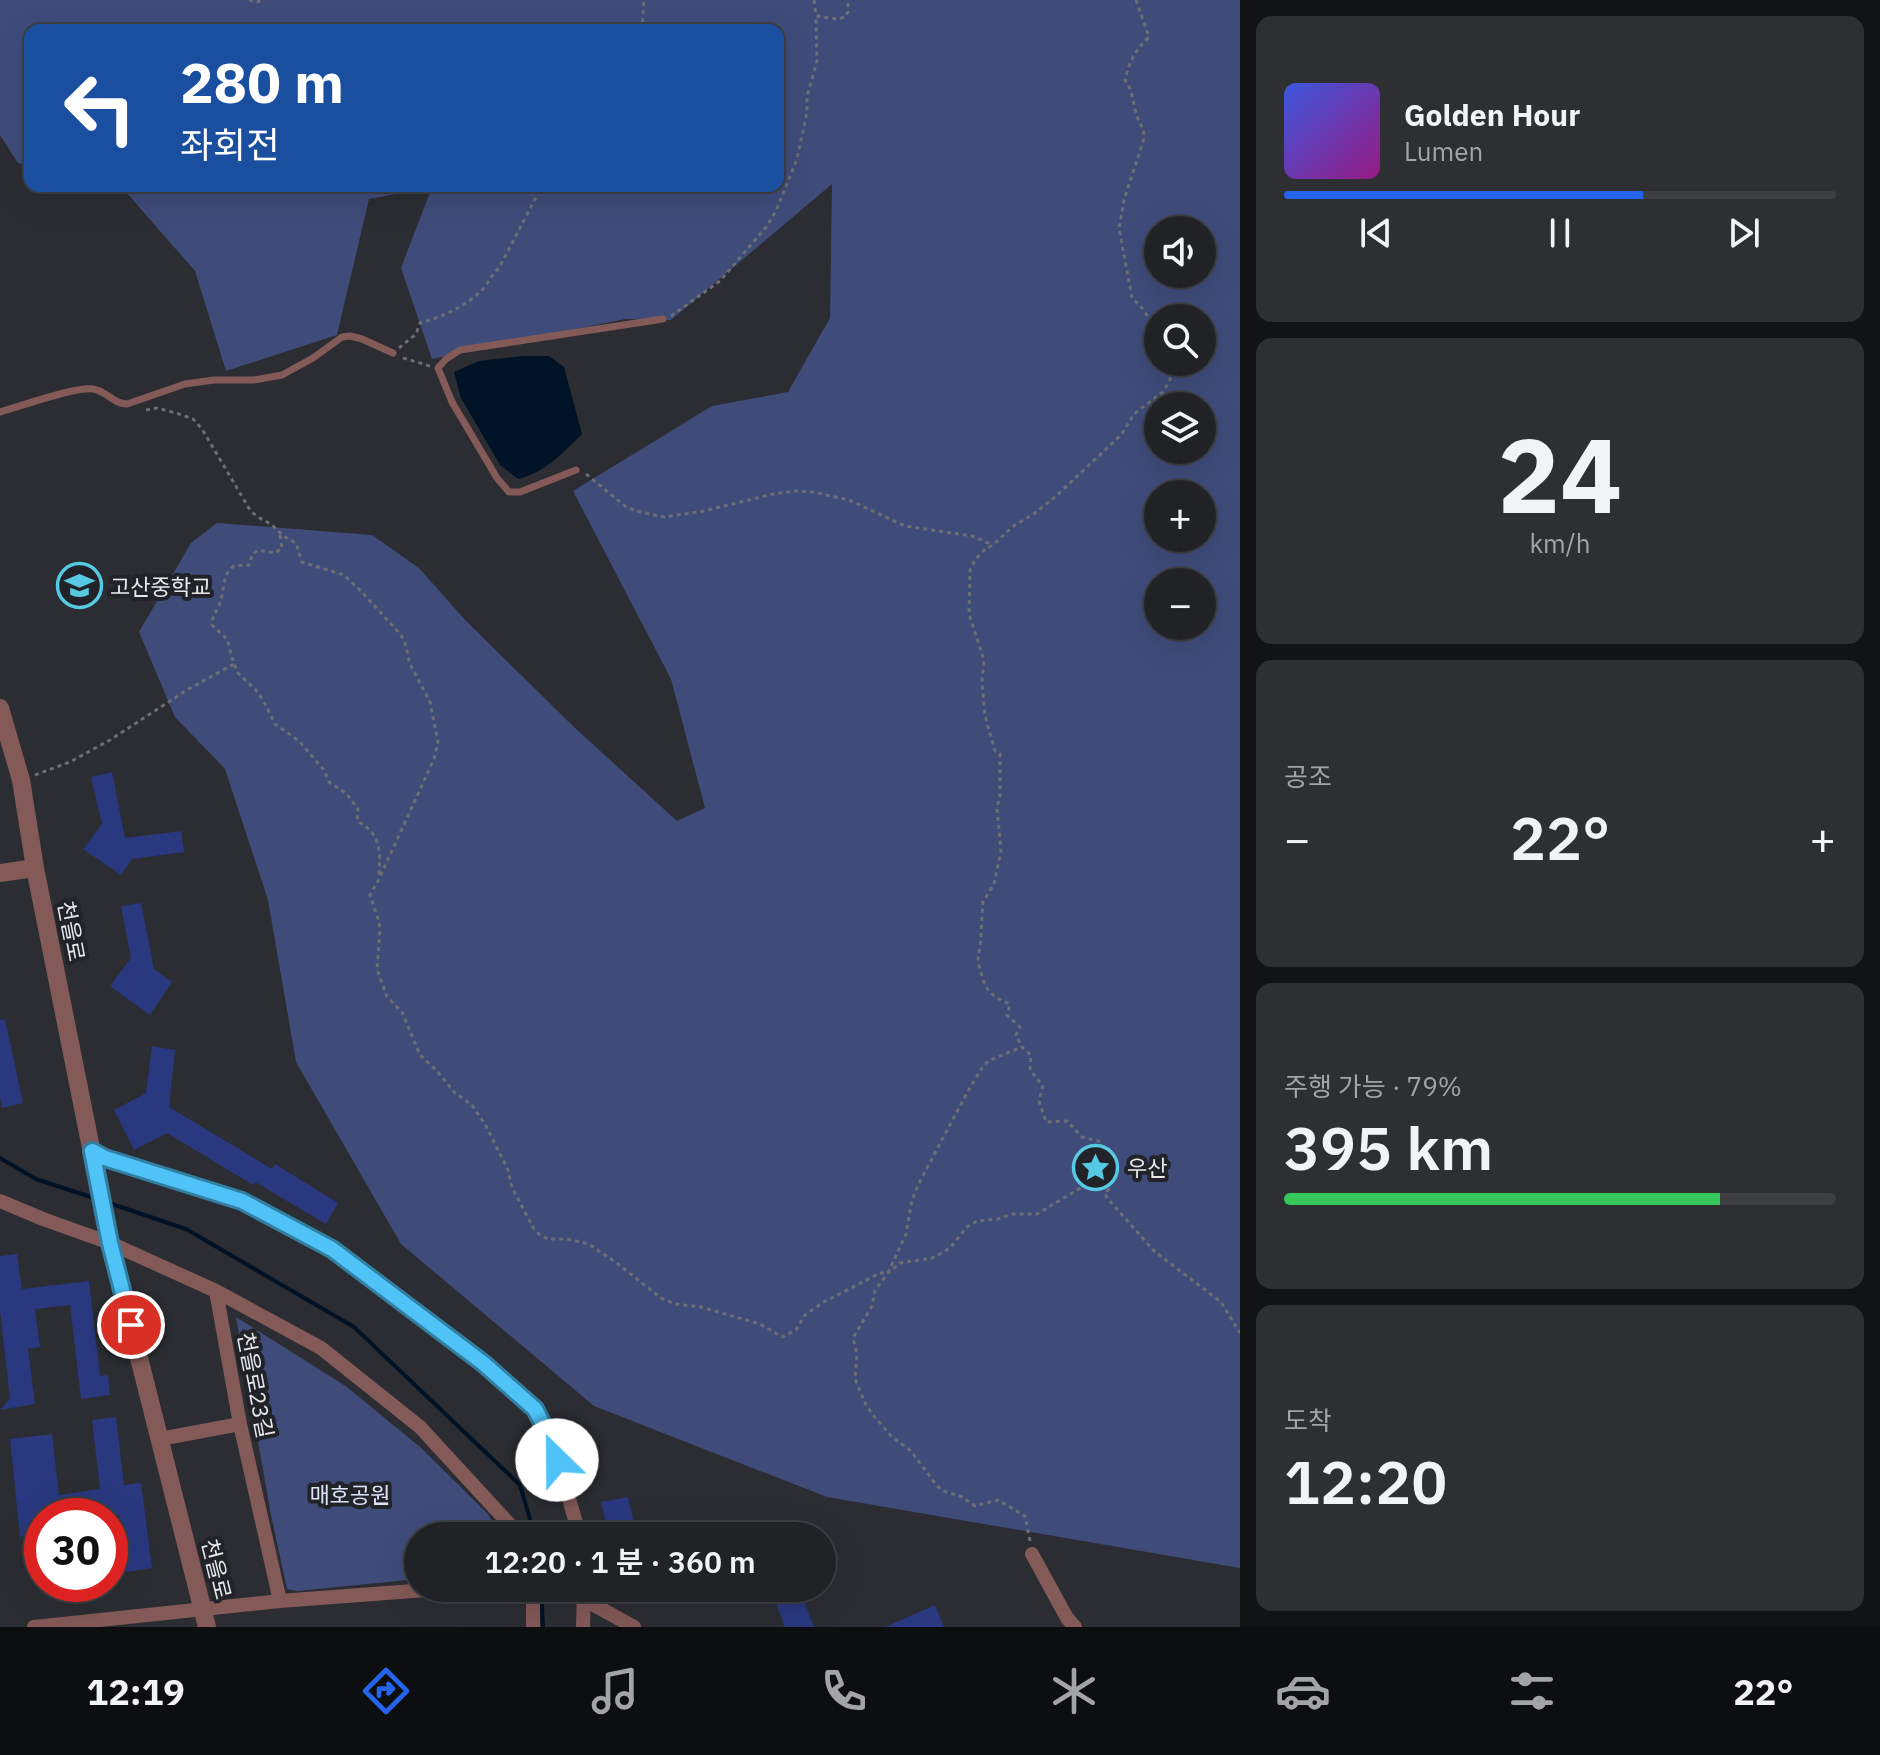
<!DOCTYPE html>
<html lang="ko">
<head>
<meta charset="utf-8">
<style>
	body { margin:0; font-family:"IBM Plex Sans","Noto Sans KR",sans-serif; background:#2d2f32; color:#f1f3f6; height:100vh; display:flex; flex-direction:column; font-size:30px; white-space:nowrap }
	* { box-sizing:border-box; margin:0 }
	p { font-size:26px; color:#a2a4a7 }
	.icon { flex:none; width:44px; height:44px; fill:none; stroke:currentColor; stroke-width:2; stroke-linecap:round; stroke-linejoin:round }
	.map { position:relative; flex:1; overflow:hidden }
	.sheet { display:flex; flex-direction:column; gap:16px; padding:16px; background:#121315; width:640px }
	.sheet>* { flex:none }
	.top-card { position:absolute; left:24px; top:24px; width:760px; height:168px; border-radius:16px; box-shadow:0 8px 32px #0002,0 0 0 2px #3d3f43; background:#1a4fa0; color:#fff; overflow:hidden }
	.buttons { position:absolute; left:1144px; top:216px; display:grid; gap:16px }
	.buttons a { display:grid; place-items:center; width:72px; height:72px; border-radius:50%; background:#202226; box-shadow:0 8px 32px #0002,0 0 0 2px #3d3f43; font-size:40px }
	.speed { position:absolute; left:24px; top:1498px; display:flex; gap:16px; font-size:40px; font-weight:700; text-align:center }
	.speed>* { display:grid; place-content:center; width:104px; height:104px; border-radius:50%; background:#202226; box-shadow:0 8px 32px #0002,0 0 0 2px #3d3f43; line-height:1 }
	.speed .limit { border:12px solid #d22; background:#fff; color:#111 }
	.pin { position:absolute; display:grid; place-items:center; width:68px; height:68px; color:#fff; margin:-34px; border:4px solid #fff; border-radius:50%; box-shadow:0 2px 8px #0007 }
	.me { position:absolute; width:88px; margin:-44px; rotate:337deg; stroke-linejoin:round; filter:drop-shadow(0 0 6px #0008) }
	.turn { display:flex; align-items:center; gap:28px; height:168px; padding:0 24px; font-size:36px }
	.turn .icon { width:104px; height:104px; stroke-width:2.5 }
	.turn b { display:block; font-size:56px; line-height:68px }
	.big { font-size:60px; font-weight:600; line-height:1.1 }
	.sheet .tile { flex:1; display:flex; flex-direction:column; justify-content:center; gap:12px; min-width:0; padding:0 28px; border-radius:16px; background:#2d2f32 }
	.sheet .dial { align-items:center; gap:0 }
	.dial b { font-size:104px; line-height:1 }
	.song { display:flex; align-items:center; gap:24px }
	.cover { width:96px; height:96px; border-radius:12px; background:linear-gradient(135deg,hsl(230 70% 55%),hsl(310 70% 35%)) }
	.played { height:8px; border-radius:4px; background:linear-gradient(90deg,#2563eb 65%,#3d3f43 65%) }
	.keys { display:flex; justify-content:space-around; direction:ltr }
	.heat { display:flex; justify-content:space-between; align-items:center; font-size:44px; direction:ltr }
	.charge { height:12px; border-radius:6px; background:linear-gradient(90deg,#34c759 79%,#3d3f43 0) }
	.trip { position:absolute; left:404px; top:1522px; width:432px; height:80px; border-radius:40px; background:#202226; box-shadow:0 8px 32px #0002,0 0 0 2px #3d3f43; font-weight:600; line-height:80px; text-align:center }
	.menu { display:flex; height:128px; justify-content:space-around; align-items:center; background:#0d0e0f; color:#a2a4a7 }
	.menu .icon { width:56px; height:56px }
	.menu .current { color:#2563eb }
	.menu b { font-size:36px; color:#f1f3f6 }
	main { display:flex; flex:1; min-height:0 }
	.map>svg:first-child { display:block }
	.green { fill:#3f4c7a; fill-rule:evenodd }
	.water { fill:#001225 }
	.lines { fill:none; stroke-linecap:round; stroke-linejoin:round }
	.stream { stroke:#001225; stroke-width:4 }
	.building { fill:#29387f }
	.path { stroke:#6c6e73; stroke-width:3; stroke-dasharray:4 4; stroke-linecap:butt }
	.service { stroke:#835a58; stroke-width:7 }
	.minor { stroke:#835a58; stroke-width:14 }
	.tertiary { stroke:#835a58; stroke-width:18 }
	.route-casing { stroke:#337fa1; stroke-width:20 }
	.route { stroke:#4fc3f7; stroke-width:14 }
	.labels { text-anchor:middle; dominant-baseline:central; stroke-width:8; stroke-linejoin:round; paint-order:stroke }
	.poi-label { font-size:22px; fill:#e7e8ec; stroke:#212328; text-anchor:start }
	.street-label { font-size:22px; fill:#e7e8ec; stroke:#212328 }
	.park-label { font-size:22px; fill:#dce3f9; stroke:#212328 }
</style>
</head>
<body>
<main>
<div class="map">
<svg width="1240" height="1627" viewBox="0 0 1240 1627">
	<rect width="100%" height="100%" fill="#2b2d32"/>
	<path class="green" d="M 0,0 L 1240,0 L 1240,1568 L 827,1497 L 594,1406 L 401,1244 L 296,1062 L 268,900 L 225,769 L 175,717 L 139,632 L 191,543 L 217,523 L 372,535 L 419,568 L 466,621 L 575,728 L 677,821 L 705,808 L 671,679 L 573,491 L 712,406 L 788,392 L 830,318 L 832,184 L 671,320 L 625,319 L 432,359 L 401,268 L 432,187 L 369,199 L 337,335 L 226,371 L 195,271 L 125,191 L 107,186 L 778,186 L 778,30 L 30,30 L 30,166 L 18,163 L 0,135 ZM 1158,230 L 1202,230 L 1202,274 L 1158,274 ZM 1158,318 L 1202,318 L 1202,362 L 1158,362 ZM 1158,406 L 1202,406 L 1202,450 L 1158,450 ZM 1158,494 L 1202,494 L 1202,538 L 1158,538 ZM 1158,582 L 1202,582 L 1202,626 L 1158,626 Z
		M 236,1317 L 347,1387 L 420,1447 L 488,1514 L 500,1536 L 418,1536 L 418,1579 L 297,1591 L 287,1589 L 271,1515 Z"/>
	<path class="water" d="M 524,356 L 549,356 L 564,367 L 582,434 C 563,453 544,473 518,479 L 500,465 L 461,398 L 454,372 L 479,361 Z"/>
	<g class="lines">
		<path class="stream" d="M 0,1158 L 36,1179 L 97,1199
			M 109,1203 L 186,1229 L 354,1327 L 520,1485 L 535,1536
			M 541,1588 L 543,1627"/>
	</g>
	<path class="building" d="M 112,772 L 125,838 L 181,831 L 184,852 L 132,859 L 121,875 L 83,849 L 102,824 L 91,777 Z
		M 141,903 L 154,969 L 172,982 L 150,1015 L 110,986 L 131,958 L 121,906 Z
		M 5,1019 L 23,1103 L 2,1108 L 0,1098 L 0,1020 Z
		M 152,1046 L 175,1050 L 169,1107 L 272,1169 L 275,1164 L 338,1203 L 326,1224 L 255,1182 L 253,1185 L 167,1133 L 134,1150 L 114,1110 L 146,1093 Z
		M 17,1254 L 22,1289 L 89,1281 L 100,1376 L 108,1375 L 110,1395 L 81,1399 L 70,1305 L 35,1309 L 40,1347 L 28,1349 L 35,1404 L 0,1410 L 10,1398 L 0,1311 L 0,1256 Z
		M 116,1417 L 124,1485 L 141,1483 L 152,1568 L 126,1572 L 119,1515 L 42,1516 L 42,1534 L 20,1537 L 10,1439 L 52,1434 L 59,1495 L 100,1489 L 92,1420 Z
		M 628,1497 L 637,1536 L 609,1536 L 601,1502 Z
		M 770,1588 L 799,1588 L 814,1627 L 785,1627 Z
		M 935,1605 L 944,1627 L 885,1627 Z"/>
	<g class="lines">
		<path class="path" d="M 249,0 L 257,2 L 262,0
			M 814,0 L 816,16
			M 1136,0 L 1149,37 C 1135,50 1129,62 1125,80 C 1136,94 1132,116 1144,129 L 1143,142 L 1124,200 L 1119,228 L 1132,298 L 1143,309 L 1158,333
			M 642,30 L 644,0
			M 671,316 L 720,281 L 767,226 L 776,211 L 797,159 L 807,112 L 807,97 L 817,61 L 816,16 L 838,19 L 845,17 L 848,12 L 848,0
			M 399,348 L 416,334 L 420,323 C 443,317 466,306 483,289 C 489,282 492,274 499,268 L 542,186
			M 403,358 L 430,366
			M 1173,362 L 1173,373 L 1164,391 L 1134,414 L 1121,435 L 1055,497 L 1035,513 L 1012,527 L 993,545 L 985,549 L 975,560 L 970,570 L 969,614 L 984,660 L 982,682 L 985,716 L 995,751 L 1000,754 L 1000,796 L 997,808 L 1001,851 L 994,884 L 983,902 L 980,949 C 977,957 978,961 980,969 C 985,990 990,996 1010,1004 L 1007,1015 L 1020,1027 L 1016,1035 L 1022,1047 L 1031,1055 L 1030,1070 L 1043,1086 L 1039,1101 L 1046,1122 L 1067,1121 L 1082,1137 L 1102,1142 L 1099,1154 L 1111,1188 L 1105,1192 L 1107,1198 L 1154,1251 L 1221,1302 L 1240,1333
			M 146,410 L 157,408 L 179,414 L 193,419 L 202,429 L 250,510 C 258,519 266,520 273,526 C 281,534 285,538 296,543 L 302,562 L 344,575 L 361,591 L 401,635 L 405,643 L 410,664 L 430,702 L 438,742 L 434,759 L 379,879 L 370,895 L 379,922 L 380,930 L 377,969 L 387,997 L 402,1012 L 420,1055 L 437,1071 L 455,1093 L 472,1105 L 486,1126 L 508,1170 L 512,1188 L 534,1229 L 540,1235 L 548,1239 L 567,1239 L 589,1244 L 618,1264 L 661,1298 L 675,1304 L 701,1307 L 760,1324 L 782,1337 L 796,1330 L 804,1316 L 822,1303 L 880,1273 L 888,1273 L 906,1234 L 912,1200 L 918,1185 L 968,1091 L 982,1068 L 988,1061 L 1022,1047
			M 586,474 L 625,506 L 636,511 L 664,517 L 704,511 L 773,494 L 795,491 L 813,492 L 849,500 L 905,526 L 972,536 L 993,545
			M 280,535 L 282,548 L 275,553 L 258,550 L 252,555 L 249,565 C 243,566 234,564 230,569 C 223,576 223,597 219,606 C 215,614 212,616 212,625 L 227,639 L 234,664 L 238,673 L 255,689 L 263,700 L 275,724 L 299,741 L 323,769 L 330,783 L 346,793 L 358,809 L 357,821 C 382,834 380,852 379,877
			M 35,775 L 70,762 L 110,740 L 187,690 L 234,664
			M 1030,1541 L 1025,1516 L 998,1500 L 975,1506 L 962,1497 L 944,1491 L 937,1486 L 911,1451 L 892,1437 L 873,1415 L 866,1405 L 855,1379 L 857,1354 L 853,1338 L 872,1306 L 875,1290 L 888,1273 L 900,1263 L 932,1258 L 942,1253 L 950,1248 L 967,1227 L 977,1221 L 998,1219 L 1012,1214 L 1037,1214 L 1089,1183 L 1096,1177 L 1103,1164"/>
		<path class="service" d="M 0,412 C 22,406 73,387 93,389 C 107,391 113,404 127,404 L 185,384 L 214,380 L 254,380 L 282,375 L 313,358 L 342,337 L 350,336 L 362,339 L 393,353
			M 576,470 L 520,492 L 509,492 L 497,478 L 452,402 L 438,368 L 446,359 L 460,350 L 663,319"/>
		<path class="minor" d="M 92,1151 L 105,1158 L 242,1201 L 332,1249 L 483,1363 L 535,1409 L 553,1444 L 576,1523 L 578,1536
			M 0,1201 L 43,1219 L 110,1243 L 216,1291 L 321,1348 L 420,1427 L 511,1526 L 515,1536
			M 216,1291 L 240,1424 L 280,1601
			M 160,1439 L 240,1424
			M 1032,1554 L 1067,1618 L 1075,1627
			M 552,1588 L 585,1600 L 634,1627
			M 34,1627 L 280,1601 L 453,1588
			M 533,1627 L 533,1588
			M 583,1627 L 584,1588"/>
		<path class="tertiary" d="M 0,708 L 21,780 L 35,868 L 110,1243 L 207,1627
			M 0,873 L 35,868"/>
	</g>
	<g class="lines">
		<defs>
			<path id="route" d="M 131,1325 L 110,1243 L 92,1151 L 105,1158 L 242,1201 L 332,1249 L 483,1363 L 535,1409 L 553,1444 L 557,1460"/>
		</defs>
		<use href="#route" class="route-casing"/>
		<use href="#route" class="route"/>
	</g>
	<defs>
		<symbol id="school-ring" viewBox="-11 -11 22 22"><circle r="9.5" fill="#212328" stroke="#58c9e3" stroke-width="1.5"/><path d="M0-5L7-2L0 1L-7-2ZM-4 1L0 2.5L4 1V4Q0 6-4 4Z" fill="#58c9e3"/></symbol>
		<symbol id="sight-ring" viewBox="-11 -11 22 22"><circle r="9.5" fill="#212328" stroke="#58c9e3" stroke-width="1.5"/><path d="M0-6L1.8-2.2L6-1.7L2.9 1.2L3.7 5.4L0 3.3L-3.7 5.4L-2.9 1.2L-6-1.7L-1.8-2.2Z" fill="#58c9e3"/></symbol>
	</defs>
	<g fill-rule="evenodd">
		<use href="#school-ring" x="54" y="560" width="51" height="51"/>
		<use href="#sight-ring" x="1070" y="1142" width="51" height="51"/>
	</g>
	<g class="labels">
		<g class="poi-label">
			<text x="110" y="586">고산중학교</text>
			<text x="1127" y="1167">우산</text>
		</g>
		<g class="street-label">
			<text transform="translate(72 931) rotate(79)">천을로</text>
			<text transform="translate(256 1385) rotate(79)">천을로23길</text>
			<text transform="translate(217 1569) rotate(76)">천을로</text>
		</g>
		<g class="park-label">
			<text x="350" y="1494">매호공원</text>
		</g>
	</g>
</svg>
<div class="buttons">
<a><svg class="icon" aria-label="sound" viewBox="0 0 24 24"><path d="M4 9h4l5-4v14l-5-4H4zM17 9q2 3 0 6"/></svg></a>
<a><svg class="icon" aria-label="search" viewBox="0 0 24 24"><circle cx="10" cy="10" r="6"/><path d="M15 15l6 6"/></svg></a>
<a><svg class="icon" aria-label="layers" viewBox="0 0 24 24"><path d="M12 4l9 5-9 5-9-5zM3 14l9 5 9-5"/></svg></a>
<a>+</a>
<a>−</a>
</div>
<div class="speed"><div class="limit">30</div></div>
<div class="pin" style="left:131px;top:1325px;background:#d93025"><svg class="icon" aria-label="arrive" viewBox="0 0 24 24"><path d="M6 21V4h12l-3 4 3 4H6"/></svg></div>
<svg class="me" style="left:557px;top:1460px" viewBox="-20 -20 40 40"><circle r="19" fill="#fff"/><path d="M0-13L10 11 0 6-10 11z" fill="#4fc3f7"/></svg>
<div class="trip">12:20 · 1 분 · 360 m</div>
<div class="top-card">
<div class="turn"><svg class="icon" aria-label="left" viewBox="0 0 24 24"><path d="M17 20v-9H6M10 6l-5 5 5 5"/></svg><div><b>280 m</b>좌회전</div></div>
</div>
</div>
<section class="sheet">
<div class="tile">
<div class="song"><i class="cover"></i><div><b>Golden Hour</b><p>Lumen</p></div></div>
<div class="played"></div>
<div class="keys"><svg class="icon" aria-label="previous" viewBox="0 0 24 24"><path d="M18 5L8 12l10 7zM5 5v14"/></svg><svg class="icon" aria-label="pause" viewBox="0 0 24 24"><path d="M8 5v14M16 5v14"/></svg><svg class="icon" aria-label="next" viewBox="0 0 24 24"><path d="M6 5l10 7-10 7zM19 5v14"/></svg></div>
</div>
<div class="tile dial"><b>24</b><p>km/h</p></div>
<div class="tile"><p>공조</p>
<div class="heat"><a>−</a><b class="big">22°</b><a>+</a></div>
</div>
<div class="tile"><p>주행 가능 · 79%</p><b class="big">395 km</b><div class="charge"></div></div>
<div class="tile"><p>도착</p><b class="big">12:20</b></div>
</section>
</main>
<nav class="menu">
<b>12:19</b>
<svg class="icon current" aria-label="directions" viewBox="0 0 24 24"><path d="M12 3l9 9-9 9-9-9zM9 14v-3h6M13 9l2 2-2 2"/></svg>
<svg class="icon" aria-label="music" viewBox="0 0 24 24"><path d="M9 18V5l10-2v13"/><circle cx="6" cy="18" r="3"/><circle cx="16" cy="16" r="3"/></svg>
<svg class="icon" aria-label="phone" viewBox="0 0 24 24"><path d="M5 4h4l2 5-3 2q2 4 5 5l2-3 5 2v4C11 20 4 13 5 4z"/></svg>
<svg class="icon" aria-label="climate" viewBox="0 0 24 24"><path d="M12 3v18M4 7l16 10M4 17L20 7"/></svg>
<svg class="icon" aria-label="car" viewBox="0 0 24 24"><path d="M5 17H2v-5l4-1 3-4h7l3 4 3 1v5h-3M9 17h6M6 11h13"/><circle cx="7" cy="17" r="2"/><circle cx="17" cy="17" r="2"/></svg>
<svg class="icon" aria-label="filters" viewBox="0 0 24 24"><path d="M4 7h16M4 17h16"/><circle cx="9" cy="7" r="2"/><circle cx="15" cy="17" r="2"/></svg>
<b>22°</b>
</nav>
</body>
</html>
